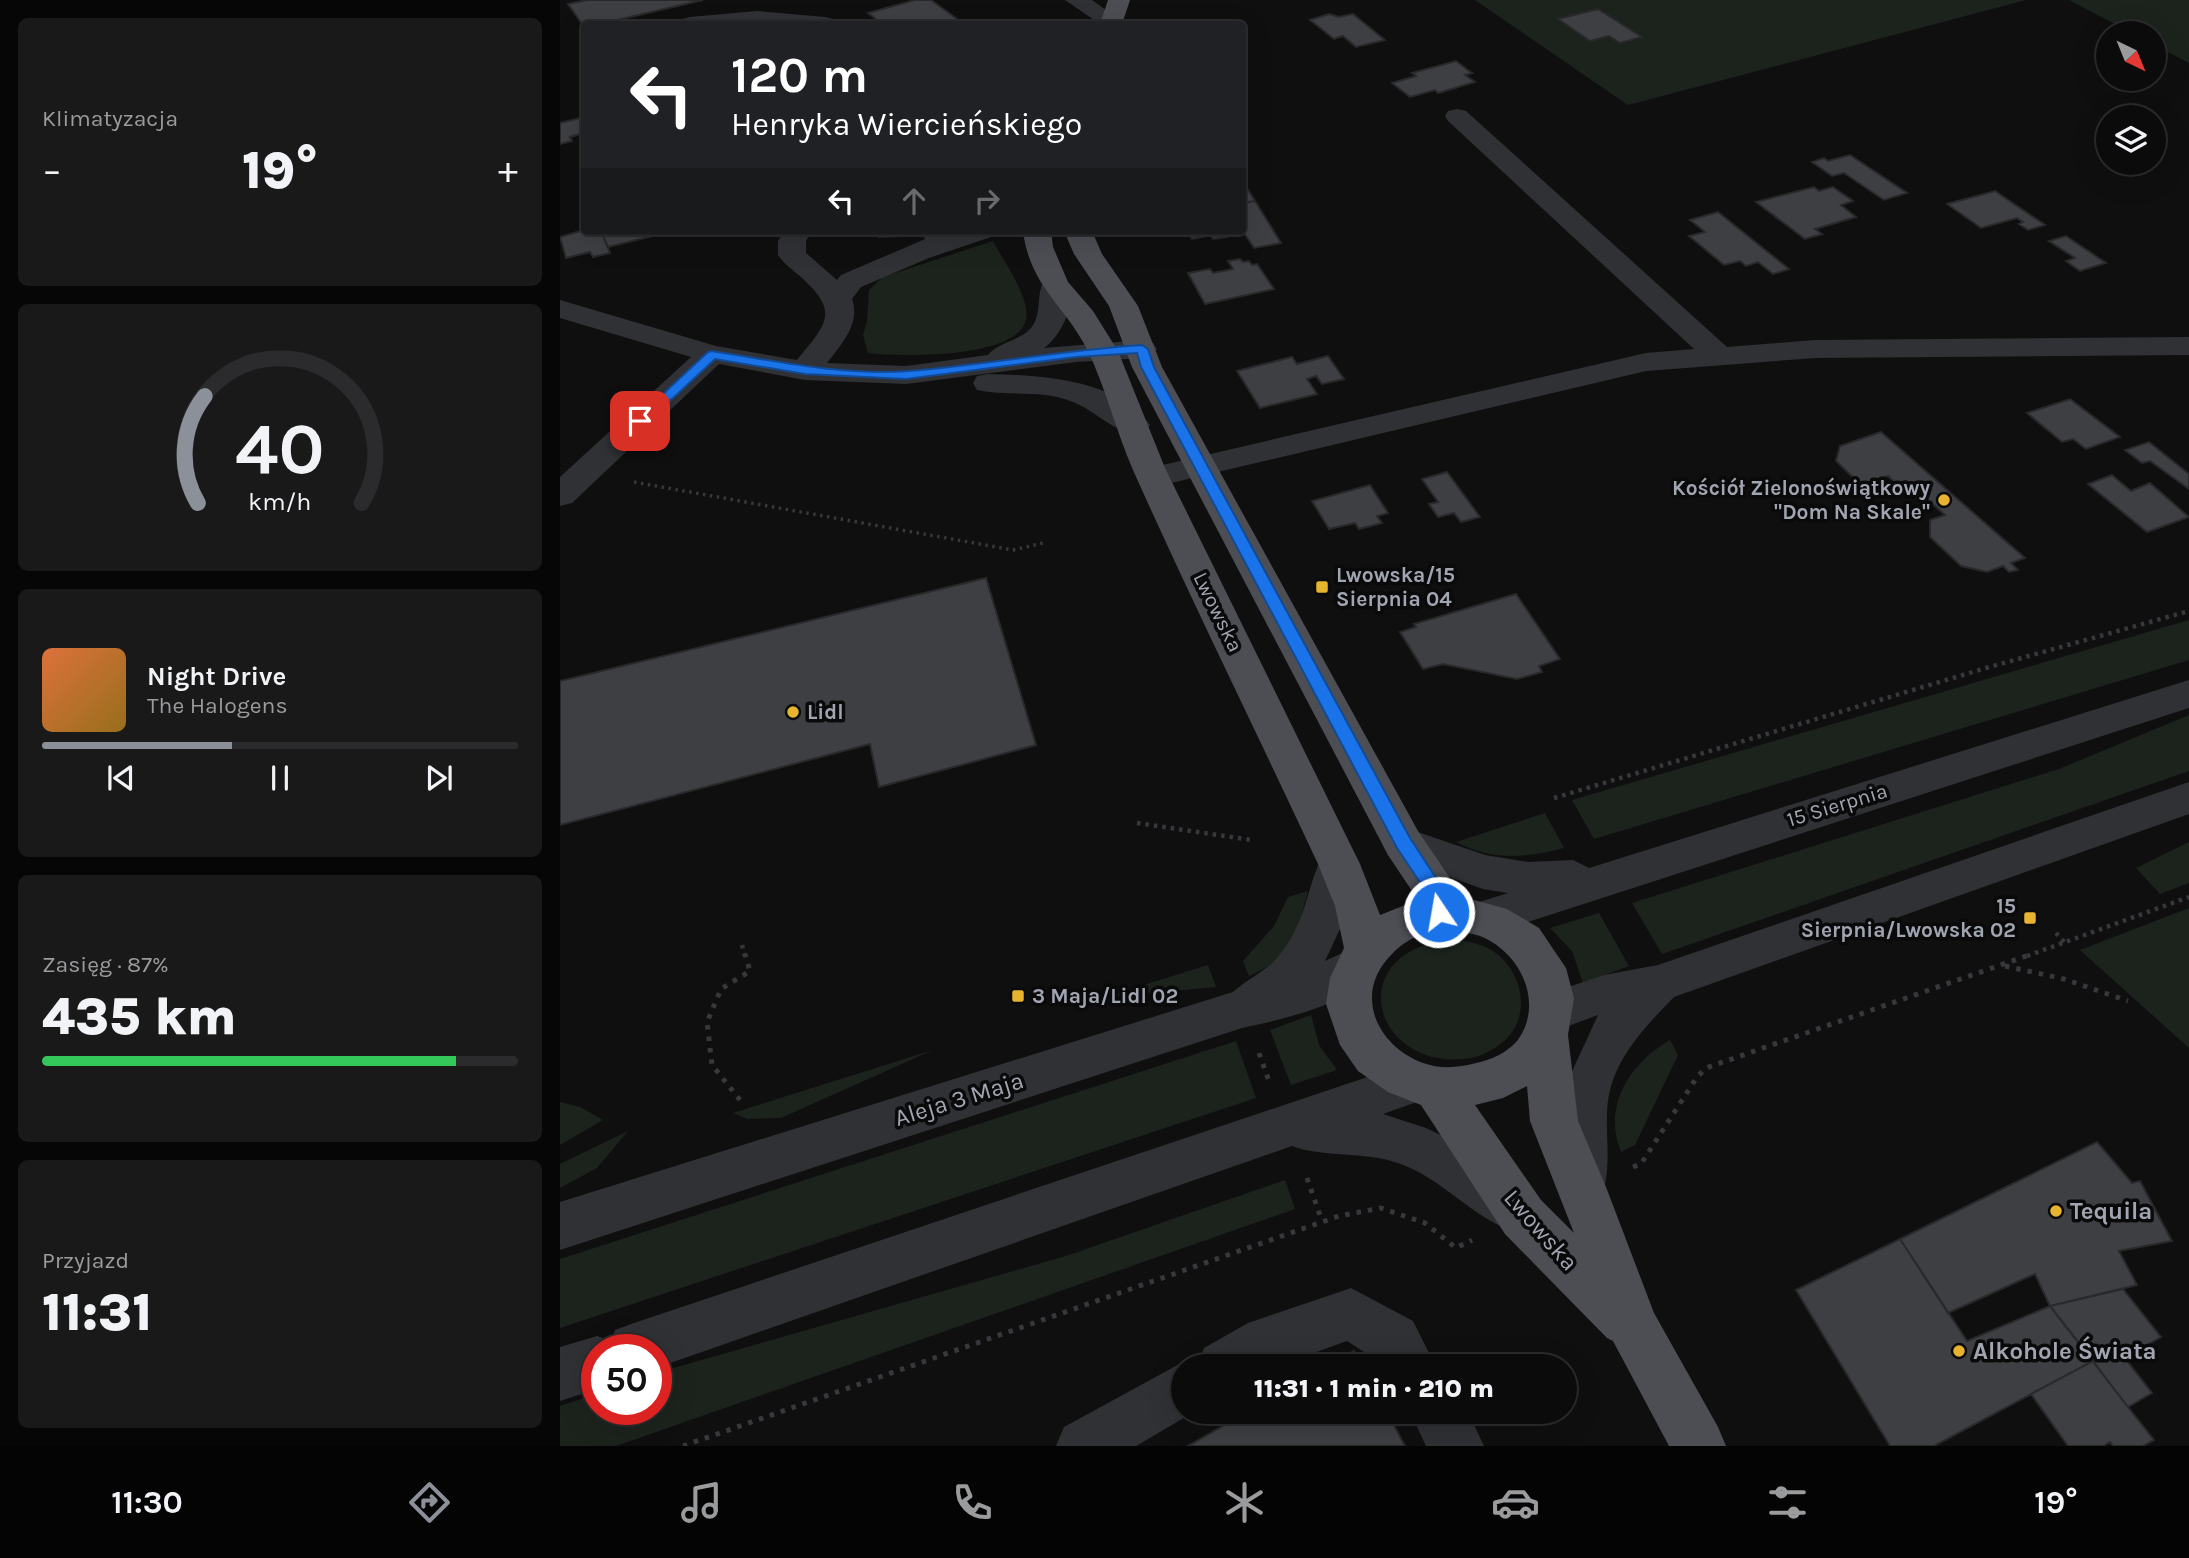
<!DOCTYPE html>
<html lang="pl">
<head>
<meta charset="utf-8">
<style>
	body { margin:0; font-family:Karla,sans-serif; background:#19191a; color:#f1f3f6; height:100vh; display:flex; flex-direction:column; font-size:26px; white-space:nowrap }
	* { box-sizing:border-box; margin:0 }
	p { font-size:23px; color:#9a9b9d }
	.icon { flex:none; width:38px; height:38px; fill:none; stroke:currentColor; stroke-width:2; stroke-linecap:round; stroke-linejoin:round }
	.map { position:relative; flex:1; overflow:hidden }
	.details { display:flex; flex-direction:column; gap:18px; padding:18px; background:#060607; width:560px }
	.details>* { flex:none }
	.hud { position:absolute; left:21px; top:21px; width:665px; height:214px; border-radius:7px; box-shadow:0 7px 28px #0002,0 0 0 2px #2b2b2d; background:#202124; color:#fff; overflow:hidden }
	.needle { width:46px; rotate:137deg }
	.fabs { position:absolute; left:1536px; top:21px; display:grid; gap:14px }
	.fabs a { display:grid; place-items:center; width:70px; height:70px; border-radius:50%; background:#0b0b0c; box-shadow:0 7px 28px #0002,0 0 0 2px #2b2b2d; font-size:35px }
	.speed { position:absolute; left:21px; top:1334px; display:flex; gap:14px; font-size:35px; font-weight:700; text-align:center }
	.speed>* { display:grid; place-content:center; width:91px; height:91px; border-radius:50%; background:#0b0b0c; box-shadow:0 7px 28px #0002,0 0 0 2px #2b2b2d; line-height:1 }
	.speed .limit { border:10px solid #d22; background:#fff; color:#111 }
	.pin { position:absolute; display:grid; place-items:center; width:60px; height:60px; color:#fff; margin:-30px; border-radius:14px; box-shadow:0 4px 10px #0006 }
	.me { position:absolute; width:77px; margin:-38px; rotate:348deg; stroke-linejoin:round; filter:drop-shadow(0 0 5px #0008) }
	.turn { display:flex; align-items:center; gap:24px; height:147px; padding:0 35px; font-size:32px }
	.turn .icon { width:91px; height:91px; stroke-width:2.5 }
	.turn b { display:block; font-size:49px; line-height:60px }
	.lanes { display:flex; align-items:center; height:66px; padding:0 35px; background:#0003; justify-content:center; gap:35px; direction:ltr }
	.lanes .off { opacity:.35 }
	.big { font-size:52px; font-weight:800; line-height:1.1 }
	.details .tile { flex:1; display:flex; flex-direction:column; justify-content:center; gap:10px; min-width:0; padding:0 24px; border-radius:10px; background:#19191a }
	.details .dial { align-items:center; gap:0 }
	.dial svg { height:182px; overflow:visible; fill:none; stroke:#2b2b2d; stroke-width:7; stroke-linecap:round; text-anchor:middle }
	.dial text { fill:#f1f3f6; stroke:none }
	.song { display:flex; align-items:center; gap:21px }
	.cover { width:84px; height:84px; border-radius:10px; background:linear-gradient(135deg,hsl(20 70% 55%),hsl(40 70% 35%)) }
	.played { height:7px; border-radius:4px; background:linear-gradient(90deg,#8c9099 40%,#2b2b2d 40%) }
	.keys { display:flex; justify-content:space-around; direction:ltr }
	.heat { display:flex; justify-content:space-between; align-items:center; font-size:38px; direction:ltr }
	.charge { height:10px; border-radius:5px; background:linear-gradient(90deg,#34c759 87%,#2b2b2d 0) }
	.trip { position:absolute; left:611px; top:1354px; width:406px; height:70px; border-radius:35px; background:#0b0b0c; box-shadow:0 7px 28px #0002,0 0 0 2px #2b2b2d; font-weight:800; line-height:70px; text-align:center }
	.dock { display:flex; height:112px; justify-content:space-around; align-items:center; background:#040405; color:#9a9b9d }
	.dock .icon { width:49px; height:49px }
	.dock .active { color:#8c9099 }
	.dock b { font-size:32px; color:#f1f3f6 }
	main { display:flex; flex:1; min-height:0 }
	.map>svg:first-child { display:block }
	.green { fill:#1c231d }
	.building { fill:#3e3f43; stroke:#29292c; stroke-width:2 }
	.lines { fill:none; stroke-linecap:round; stroke-linejoin:round }
	.path-far2 { stroke:#36383c; stroke-width:3.5; stroke-dasharray:2.5 4.5; stroke-linecap:butt }
	.path-far1 { stroke:#36383c; stroke-width:4.5; stroke-dasharray:3.5 5; stroke-linecap:butt }
	.path { stroke:#36383c; stroke-width:5; stroke-dasharray:4.5 7; stroke-linecap:butt }
	.minor { fill:#303135; fill-rule:evenodd }
	.major { fill:#4c4e54; fill-rule:evenodd }
	.route { fill:#1a73e8; stroke:#114b97; stroke-width:2 }
	.poi-dot { fill:#e8b42f; stroke:#0a0a0b; stroke-width:2.5 }
	.labels { text-anchor:middle; dominant-baseline:central; stroke-width:7; stroke-linejoin:round; paint-order:stroke }
	.poi-label { font-size:21px; font-weight:bold; fill:#a1a5b1; stroke:#0a0a0b; text-anchor:start }
	.street-label { font-size:21px; fill:#a1a5b1; stroke:#0a0a0b }
	.near-street-label { font-size:24px; fill:#a1a5b1; stroke:#0a0a0b }
	.near-poi-label { font-size:24px; font-weight:bold; fill:#a1a5b1; stroke:#0a0a0b; text-anchor:start }
</style>
</head>
<body>
<main>
<section class="details">
<div class="tile"><p>Klimatyzacja</p>
<div class="heat"><a>−</a><b class="big">19°</b><a>+</a></div>
</div>
<div class="tile dial"><svg viewBox="0 0 100 80">
<path d="M14 69A42 42 0 1 1 86 69"/>
<path d="M14 69A42 42 0 0 1 17 22" stroke="#8c9099"/>
<text x="50" y="56" font-size="32" font-weight="700">40</text>
<text x="50" y="72" font-size="11">km/h</text>
</svg></div>
<div class="tile">
<div class="song"><i class="cover"></i><div><b>Night Drive</b><p>The Halogens</p></div></div>
<div class="played"></div>
<div class="keys"><svg class="icon" aria-label="previous" viewBox="0 0 24 24"><path d="M18 5L8 12l10 7zM5 5v14"/></svg><svg class="icon" aria-label="pause" viewBox="0 0 24 24"><path d="M8 5v14M16 5v14"/></svg><svg class="icon" aria-label="next" viewBox="0 0 24 24"><path d="M6 5l10 7-10 7zM19 5v14"/></svg></div>
</div>
<div class="tile"><p>Zasięg · 87%</p><b class="big">435 km</b><div class="charge"></div></div>
<div class="tile"><p>Przyjazd</p><b class="big">11:31</b></div>
</section>
<div class="map">
<svg width="1629" height="1446" viewBox="0 0 1629 1446">
	<rect width="100%" height="100%" fill="#0f0f10"/>
	<path class="green" d="M 915,0 L 1466,0 L 1068,105 Z
		M 1509,0 L 1629,0 L 1629,63 L 1594,45 L 1594,33 L 1572,33 Z
		M 433,241 C 442,259 471,298 466,320 C 457,359 339,357 308,353 L 303,335 L 307,321 L 309,290 L 323,277 Z
		M 1629,620 L 1629,660 L 1034,839 L 1012,800 Z
		M 1629,715 L 1629,771 L 1102,954 L 1072,903 L 1499,769 Z
		M 985,813 L 1004,848 C 965,858 933,861 896,842 Z
		M 1629,842 L 1629,883 L 1600,894 L 1576,868 Z
		M 748,891 C 737,931 733,957 689,976 L 683,961 L 714,926 L 728,897 Z
		M 1629,908 L 1629,1048 L 1520,950 Z
		M 1039,913 L 1069,966 L 1023,983 L 1012,951 L 990,928 Z
		M 892,939 C 906,941 920,943 933,951 C 960,969 971,1008 950,1035 C 939,1048 920,1058 903,1059 C 811,1067 782,951 892,939 Z
		M 648,965 L 656,987 L 570,995 L 529,1002 Z
		M 751,1015 L 759,1045 L 777,1070 L 731,1085 L 710,1030 Z
		M 1110,1040 L 1118,1055 L 1075,1145 L 1061,1152 C 1042,1106 1070,1063 1110,1040 Z
		M 676,1041 L 696,1098 L 0,1328 L 0,1259 Z
		M 373,1050 L 221,1118 L 188,1119 L 173,1113 Z
		M 0,1102 L 20,1107 L 43,1120 L 0,1145 Z
		M 68,1131 L 37,1168 L 0,1188 L 0,1164 Z
		M 725,1180 L 735,1209 L 56,1446 L 0,1446 L 0,1406 L 37,1394 L 37,1409 L 96,1409 L 96,1373 L 506,1256 Z"/>
	<path class="building" d="M 27,0 L 143,0 L 40,24 L 24,24 L 24,27 L 8,4 Z
		M 355,0 L 371,0 L 404,24 L 322,24 L 308,13 Z
		M 1038,9 L 1082,37 L 1060,43 L 1049,36 L 1030,41 L 998,19 Z
		M 769,14 L 779,17 L 793,14 L 825,40 L 796,47 L 783,36 L 774,39 L 750,20 Z
		M 896,61 L 912,73 L 905,75 L 915,82 L 878,93 L 875,90 L 850,97 L 832,83 L 856,76 L 852,73 Z
		M 24,117 L 24,133 L 10,137 L 12,141 L 0,144 L 0,123 Z
		M 1290,155 L 1347,193 L 1324,200 L 1284,173 L 1272,176 L 1252,162 L 1264,158 L 1268,161 Z
		M 1254,187 L 1259,191 L 1273,187 L 1293,201 L 1281,205 L 1296,217 L 1255,229 L 1262,234 L 1245,239 L 1196,202 Z
		M 682,188 L 687,188 L 695,201 L 682,203 Z
		M 1435,191 L 1485,225 L 1468,230 L 1459,224 L 1463,222 L 1457,218 L 1421,228 L 1387,204 Z
		M 695,201 L 721,243 L 694,248 L 682,230 L 682,203 Z
		M 1158,212 L 1229,269 L 1213,274 L 1198,262 L 1186,266 L 1180,261 L 1164,265 L 1129,236 L 1145,232 L 1130,220 Z
		M 24,230 L 41,231 L 50,253 L 33,257 L 30,252 L 6,258 L 0,237 Z
		M 41,231 L 105,231 L 105,233 L 48,247 Z
		M 321,231 L 407,231 L 406,237 L 365,239 L 365,235 L 319,237 Z
		M 627,231 L 663,231 L 667,237 L 653,239 L 651,235 L 632,239 Z
		M 1506,236 L 1546,263 L 1520,271 L 1506,261 L 1515,258 L 1489,241 Z
		M 680,259 L 683,262 L 689,261 L 692,265 L 697,264 L 714,289 L 645,304 L 628,273 L 650,269 L 653,273 L 673,269 L 668,261 Z
		M 768,356 L 784,379 L 762,384 L 756,376 L 747,379 L 757,394 L 700,408 L 677,371 L 732,357 L 737,364 Z
		M 1510,399 L 1560,437 L 1526,449 L 1513,439 L 1502,442 L 1467,413 Z
		M 1321,432 L 1465,558 L 1451,563 L 1458,570 L 1449,572 L 1443,566 L 1427,572 L 1401,566 L 1370,537 L 1370,520 L 1385,515 L 1346,481 L 1336,484 L 1328,476 L 1302,486 L 1276,461 L 1280,446 Z
		M 1589,442 L 1629,474 L 1629,489 L 1590,461 L 1582,463 L 1565,450 Z
		M 887,472 L 893,480 L 920,517 L 901,522 L 894,513 L 878,517 L 869,504 L 878,502 L 862,479 Z
		M 1552,475 L 1571,491 L 1590,483 L 1629,517 L 1587,532 L 1528,484 Z
		M 810,485 L 828,513 L 817,516 L 822,523 L 799,529 L 795,523 L 769,529 L 752,501 Z
		M 426,578 L 476,745 L 319,787 L 310,744 L 0,825 L 0,681 Z
		M 956,594 L 1000,659 L 979,666 L 982,672 L 957,679 L 883,664 L 863,669 L 840,632 L 856,627 L 854,624 Z
		M 1537,1142 L 1572,1183 L 1580,1181 L 1612,1241 L 1559,1251 L 1577,1285 L 1490,1306 L 1475,1274 L 1388,1313 L 1340,1239 Z
		M 1340,1239 L 1407,1341 L 1490,1306 L 1533,1361 L 1374,1446 L 1330,1446 L 1236,1290 Z
		M 1563,1289 L 1601,1337 L 1565,1358 L 1592,1393 L 1568,1407 L 1490,1306 Z
		M 794,1351 L 802,1367 L 766,1367 Z
		M 1533,1361 L 1568,1407 L 1594,1440 L 1583,1446 L 1553,1446 L 1550,1442 L 1543,1446 L 1508,1446 L 1471,1394 Z
		M 687,1412 L 827,1412 L 845,1446 L 628,1446 Z"/>
	<g class="lines">
		<path class="path-far2" d="M 74,482 L 453,550 L 483,543"/>
		<path class="path-far1" d="M 994,798 L 1426,668 L 1629,611
			M 577,823 L 692,840
			M 1496,933 L 1506,944
			M 182,945 L 185,956
			M 1467,956 L 1629,897"/>
		<path class="path" d="M 1445,966 L 1504,979 L 1568,1001
			M 699,1053 L 709,1081
			M 180,1100 L 152,1065 L 147,1022 L 161,989 L 190,971 L 185,954
			M 1073,1167 L 1081,1164 L 1137,1077 L 1146,1068 L 1472,954
			M 747,1178 L 762,1221
			M 123,1446 L 779,1216 L 821,1208 L 865,1223 L 896,1248 L 912,1240"/>
		<path class="minor" d="M 505,0 L 532,0 L 563,22 L 562,24 L 540,24 Z
			M 197,11 L 265,17 L 273,19 L 276,24 L 119,24 L 122,19 L 130,17 Z
			M 897,109 L 906,111 L 1167,347 L 1255,340 L 1629,337 L 1629,355 L 1255,358 L 1086,371 L 594,487 L 582,484 L 578,477 L 582,470 L 594,467 L 1086,353 L 1134,349 L 888,121 L 885,116 L 888,111 Z
			M 224,231 L 252,231 L 246,241 L 246,253 L 277,280 L 281,275 L 370,237 L 371,231 L 435,231 L 431,237 L 369,258 L 301,287 L 292,299 C 301,323 281,345 267,363 L 346,366 L 428,355 C 438,342 460,341 471,328 C 483,314 475,293 485,279 L 495,276 L 505,279 C 519,300 502,335 484,348 L 582,340 L 593,343 L 597,349 L 593,355 L 582,358 L 516,362 L 346,384 L 245,380 L 159,364 L 12,503 L 0,506 L 0,477 L 131,357 L 0,318 L 0,300 L 156,346 L 237,360 C 265,325 281,313 242,278 C 234,271 224,264 218,255 L 218,241 Z
			M 428,374 C 478,375 559,379 590,425 L 585,432 C 559,439 537,411 513,402 C 483,389 448,397 417,390 L 413,383 L 417,376 Z
			M 1629,680 L 1629,708 L 925,936 L 910,931 L 904,918 L 910,905 L 948,893 L 923,889 L 828,855 L 822,843 L 828,831 L 843,827 L 925,855 L 968,862 L 1013,860 L 1029,868 Z
			M 1629,782 L 1629,814 L 1114,997 C 1087,1025 1060,1052 1050,1090 C 1041,1126 1056,1166 1039,1203 L 1022,1210 L 1005,1203 L 998,1187 L 1003,1091 L 1038,1015 L 992,1032 L 976,1026 L 970,1012 L 976,998 L 1044,975 L 1098,965 Z
			M 779,847 L 794,852 L 800,864 L 787,914 L 765,961 L 795,947 L 811,953 L 817,966 C 799,1003 720,1020 682,1028 L 0,1250 L 0,1202 L 673,992 C 686,980 703,973 716,959 C 747,924 745,890 764,852 Z
			M 855,1061 L 871,1067 L 878,1082 L 871,1097 L 823,1114 L 866,1128 L 906,1147 L 966,1189 L 974,1206 L 966,1223 L 949,1230 C 909,1214 880,1177 838,1163 C 804,1151 764,1158 732,1146 L 96,1368 L 96,1349 L 37,1349 L 37,1389 L 0,1401 L 0,1347 L 37,1336 L 51,1341 L 55,1330 L 74,1323 Z
			M 791,1288 L 853,1321 L 876,1367 L 820,1367 L 815,1359 L 787,1341 L 715,1367 L 637,1367 L 644,1348 L 688,1323 Z
			M 623,1362 L 634,1367 L 623,1367 L 623,1412 L 634,1412 L 576,1446 L 496,1446 L 504,1427 Z
			M 850,1412 L 908,1412 L 924,1446 L 866,1446 Z"/>
		<path class="major" d="M 548,0 L 570,0 L 562,24 L 540,24 Z
			M 463,231 L 491,231 L 493,247 L 508,282 L 533,311 L 558,351 L 605,468 L 800,864 L 820,915 L 858,900 L 828,855 L 572,367 L 549,306 L 514,254 L 504,231 L 532,231 L 542,254 L 578,306 L 602,367 L 858,831 L 903,897 L 947,909 L 979,928 L 1006,968 L 1014,998 L 1008,1035 L 1018,1121 L 1046,1187 L 1094,1313 L 1158,1427 L 1166,1446 L 1109,1446 L 1053,1341 L 1047,1338 L 945,1234 L 861,1105 L 828,1092 L 798,1071 L 780,1045 L 766,1004 L 770,978 L 784,948 L 775,906 L 758,864 C 697,733 632,602 573,470 C 556,431 546,389 528,351 C 505,305 470,287 463,231 ZM 889,930 C 899,932 911,933 920,936 C 961,952 985,1004 957,1041 C 947,1053 930,1060 916,1063 C 898,1068 880,1069 863,1063 C 815,1045 793,992 832,954 C 840,945 851,938 863,934 C 871,932 880,931 889,930 ZM 967,1086 L 970,1121 L 1014,1233 L 981,1200 L 915,1105 L 943,1098 Z"/>
	</g>
	<path class="route" d="M 582,345 L 588,349 L 594,367 L 850,838 L 895,907 L 898,912 L 895,917 L 879,920 L 873,917 L 870,912 L 876,906 L 837,848 L 581,367 L 577,353 L 516,357 L 346,379 L 245,374 L 155,359 L 85,424 L 80,425 L 74,421 L 148,352 L 152,351 C 214,361 286,376 348,371 C 426,365 503,350 582,345 Z"/>
	<g class="poi-dot">
		<circle cx="1384" cy="500" r="7"/>
		<rect x="755" y="580" width="14" height="14" rx="3.5"/>
		<circle cx="233" cy="712" r="7"/>
		<rect x="1463" y="911" width="14" height="14" rx="3.5"/>
		<rect x="451" y="989" width="14" height="14" rx="3.5"/>
		<circle cx="1496" cy="1211" r="7"/>
		<circle cx="1399" cy="1351" r="7"/>
	</g>
	<g class="labels">
		<g class="poi-label">
			<text x="1370" y="488" text-anchor="end">Kościół Zielonoświątkowy<tspan x="1370" dy="24">"Dom Na Skale"</tspan></text>
			<text x="776" y="575">Lwowska/15<tspan x="776" dy="24">Sierpnia 04</tspan></text>
			<text x="247" y="712">Lidl</text>
			<text x="1456" y="906" text-anchor="end">15<tspan x="1456" dy="24">Sierpnia/Lwowska 02</tspan></text>
			<text x="472" y="996">3 Maja/Lidl 02</text>
		</g>
		<g class="street-label">
			<text transform="translate(658 612) rotate(64)">Lwowska</text>
			<text transform="translate(1277 805) rotate(-17)">15 Sierpnia</text>
		</g>
		<g class="near-street-label">
			<text transform="translate(399 1099) rotate(-17)">Aleja 3 Maja</text>
			<text transform="translate(981 1230) rotate(49)">Lwowska</text>
		</g>
		<g class="near-poi-label">
			<text x="1510" y="1211">Tequila</text>
			<text x="1413" y="1351">Alkohole Świata</text>
		</g>
	</g>
</svg>
<div class="fabs">
<a><svg class="needle" viewBox="-14 -14 28 28"><path d="M0-13l5 13h-10z" fill="#e53935"/><path d="M0 13l5-13h-10z" fill="#9a9b9d"/></svg></a>
<a><svg class="icon" aria-label="layers" viewBox="0 0 24 24"><path d="M12 4l9 5-9 5-9-5zM3 14l9 5 9-5"/></svg></a>
</div>
<div class="speed"><div class="limit">50</div></div>
<div class="pin" style="left:80px;top:421px;background:#d93025"><svg class="icon" aria-label="arrive" viewBox="0 0 24 24"><path d="M6 21V4h12l-3 4 3 4H6"/></svg></div>
<svg class="me" style="left:879px;top:912px" viewBox="-20 -20 40 40"><circle r="17" fill="#1a73e8" stroke="#fff" stroke-width="3"/><path d="M0-11L8 9 0 5-8 9z" fill="#fff"/></svg>
<div class="trip">11:31 · 1 min · 210 m</div>
<div class="hud">
<div class="turn"><svg class="icon" aria-label="left" viewBox="0 0 24 24"><path d="M17 20v-9H6M10 6l-5 5 5 5"/></svg><div><b>120 m</b>Henryka Wiercieńskiego</div></div>
<div class="lanes"><svg class="icon" aria-label="left" viewBox="0 0 24 24"><path d="M17 20v-9H6M10 6l-5 5 5 5"/></svg><svg class="icon off" aria-label="ahead" viewBox="0 0 24 24"><path d="M12 20V5M6 11l6-6 6 6"/></svg><svg class="icon off" aria-label="right" viewBox="0 0 24 24"><path d="M7 20v-9h11M14 6l5 5-5 5"/></svg></div>
</div>
</div>
</main>
<nav class="dock">
<b>11:30</b>
<svg class="icon active" aria-label="directions" viewBox="0 0 24 24"><path d="M12 3l9 9-9 9-9-9zM9 14v-3h6M13 9l2 2-2 2"/></svg>
<svg class="icon" aria-label="music" viewBox="0 0 24 24"><path d="M9 18V5l10-2v13"/><circle cx="6" cy="18" r="3"/><circle cx="16" cy="16" r="3"/></svg>
<svg class="icon" aria-label="phone" viewBox="0 0 24 24"><path d="M5 4h4l2 5-3 2q2 4 5 5l2-3 5 2v4C11 20 4 13 5 4z"/></svg>
<svg class="icon" aria-label="climate" viewBox="0 0 24 24"><path d="M12 3v18M4 7l16 10M4 17L20 7"/></svg>
<svg class="icon" aria-label="car" viewBox="0 0 24 24"><path d="M5 17H2v-5l4-1 3-4h7l3 4 3 1v5h-3M9 17h6M6 11h13"/><circle cx="7" cy="17" r="2"/><circle cx="17" cy="17" r="2"/></svg>
<svg class="icon" aria-label="filters" viewBox="0 0 24 24"><path d="M4 7h16M4 17h16"/><circle cx="9" cy="7" r="2"/><circle cx="15" cy="17" r="2"/></svg>
<b>19°</b>
</nav>
</body>
</html>
